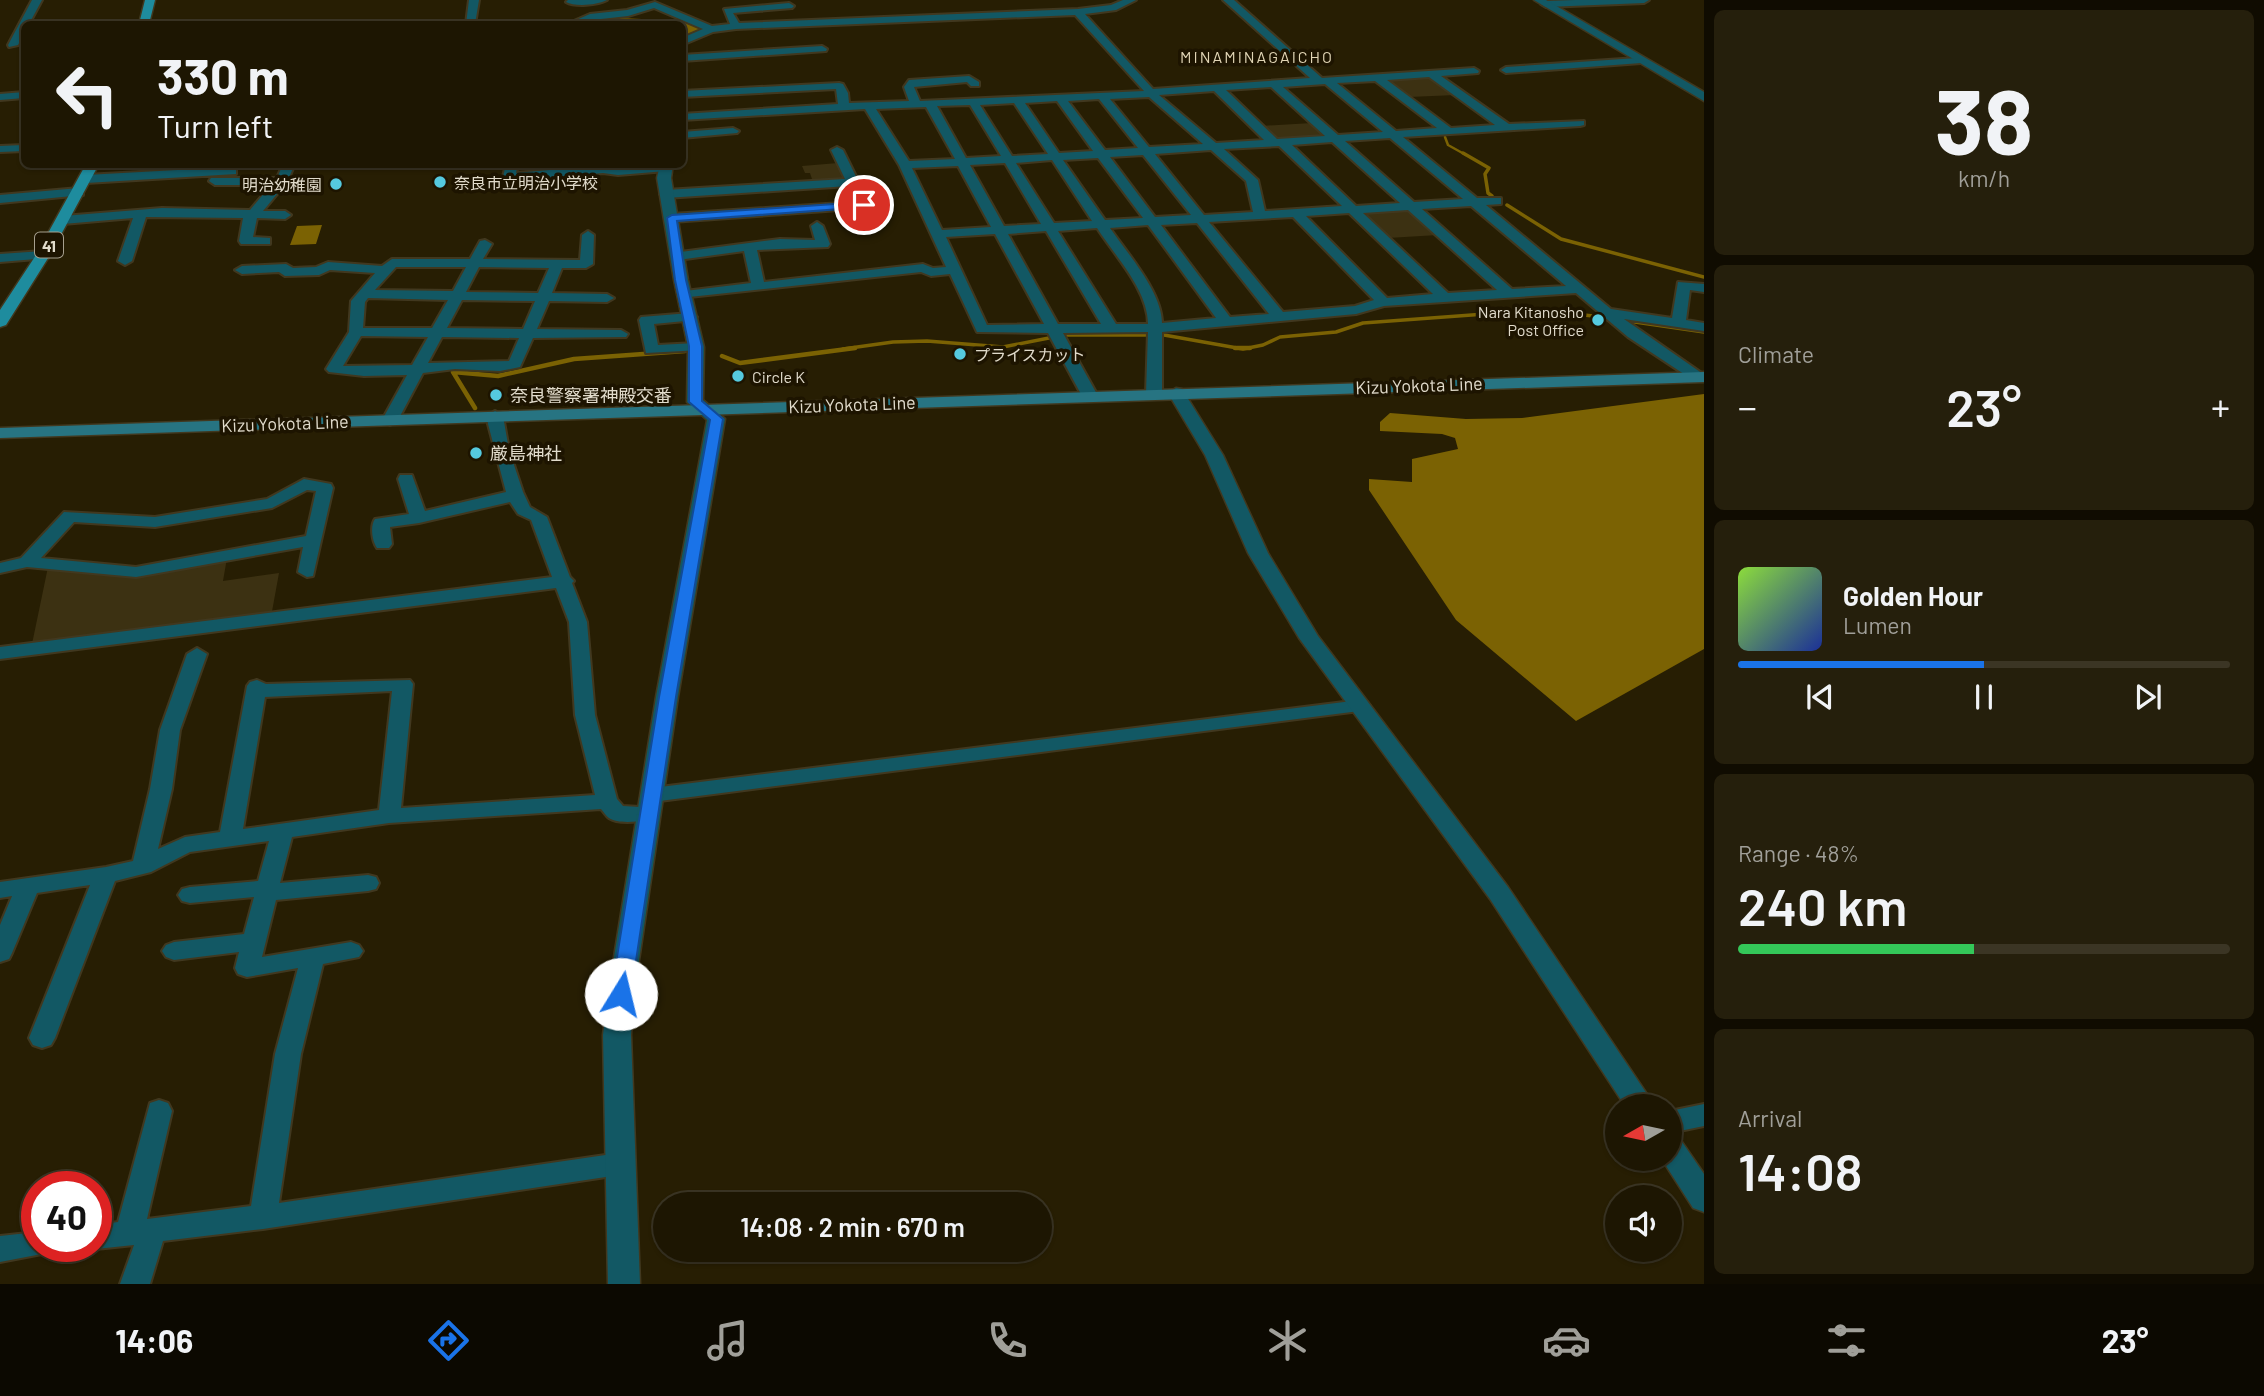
<!DOCTYPE html>
<html lang="en">
<head>
<meta charset="utf-8">
<style>
	body { margin:0; font-family:Barlow,"Noto Sans JP",sans-serif; background:#251f0c; color:#f1f3f6; height:100vh; display:flex; flex-direction:column; font-size:26px; white-space:nowrap }
	* { box-sizing:border-box; margin:0 }
	p { font-size:23px; color:#a09f99 }
	.icon { flex:none; width:38px; height:38px; fill:none; stroke:currentColor; stroke-width:2; stroke-linecap:round; stroke-linejoin:round }
	.map { position:relative; flex:1; overflow:hidden }
	.sheet { display:flex; flex-direction:column; gap:10px; padding:10px; background:#100c01; width:560px }
	.sheet>* { flex:none }
	.guide { position:absolute; left:21px; top:21px; width:665px; height:147px; border-radius:10px; box-shadow:0 2px 5px #0004,0 0 0 2px #3b3524; background:#1d1602; color:#f1f3f6; overflow:hidden }
	.needle { width:46px; rotate:261deg }
	.buttons { position:absolute; left:1605px; top:1094px; display:grid; gap:14px }
	.buttons a { display:grid; place-items:center; width:77px; height:77px; border-radius:50%; background:#1d1602; box-shadow:0 2px 5px #0004,0 0 0 2px #3b3524; font-size:35px }
	.speed { position:absolute; left:21px; top:1171px; display:flex; gap:14px; font-size:35px; font-weight:700; text-align:center }
	.speed>* { display:grid; place-content:center; width:91px; height:91px; border-radius:50%; background:#1d1602; box-shadow:0 2px 5px #0004,0 0 0 2px #3b3524; line-height:1 }
	.speed .limit { border:10px solid #d22; background:#fff; color:#111 }
	.pin { position:absolute; display:grid; place-items:center; width:60px; height:60px; color:#fff; margin:-30px; border:4px solid #fff; border-radius:50%; box-shadow:0 2px 7px #0007 }
	.me { position:absolute; width:77px; margin:-38px; rotate:9deg; stroke-linejoin:round; filter:drop-shadow(0 0 5px #0008) }
	.turn { display:flex; align-items:center; gap:24px; height:147px; padding:0 21px; font-size:32px }
	.turn .icon { width:91px; height:91px; stroke-width:2.5 }
	.turn b { display:block; font-size:49px; line-height:60px }
	.big { font-size:52px; font-weight:600; line-height:1.1 }
	.sheet .card { flex:1; display:flex; flex-direction:column; justify-content:center; gap:10px; min-width:0; padding:0 24px; border-radius:10px; background:#251f0c }
	.sheet .dial { align-items:center; gap:0 }
	.dial b { font-size:91px; line-height:1 }
	.song { display:flex; align-items:center; gap:21px }
	.cover { width:84px; height:84px; border-radius:10px; background:linear-gradient(135deg,hsl(90 70% 55%),hsl(230 70% 35%)) }
	.played { height:7px; border-radius:4px; background:linear-gradient(90deg,#1a73e8 50%,#3b3524 50%) }
	.keys { display:flex; justify-content:space-around; direction:ltr }
	.heat { display:flex; justify-content:space-between; align-items:center; font-size:38px; direction:ltr }
	.charge { height:10px; border-radius:5px; background:linear-gradient(90deg,#34c759 48%,#3b3524 0) }
	.trip { position:absolute; left:653px; top:1192px; width:399px; height:70px; border-radius:35px; background:#1d1602; box-shadow:0 2px 5px #0004,0 0 0 2px #3b3524; font-weight:600; line-height:70px; text-align:center }
	.menu { display:flex; height:112px; justify-content:space-around; align-items:center; background:#0c0901; color:#a09f99 }
	.menu .icon { width:49px; height:49px }
	.menu .current { color:#1a73e8 }
	.menu b { font-size:32px; color:#f1f3f6 }
	main { display:flex; flex:1; min-height:0 }
	.map>svg:first-child { display:block }
	.green { fill:#3c3112 }
	.water { fill:#7b6203 }
	.lines { fill:none; stroke-linecap:round; stroke-linejoin:round }
	.stream-far2 { stroke:#7b6203; stroke-width:2.5 }
	.stream-far1 { stroke:#7b6203; stroke-width:3.5 }
	.stream { stroke:#7b6203; stroke-width:4.5 }
	.minor-casing { stroke:#41381f; stroke-width:4 }
	.tertiary-casing { stroke:#41381f; stroke-width:3 }
	.secondary-casing { stroke:#41381f; stroke-width:3 }
	.primary-casing { stroke:#41381f; stroke-width:3 }
	.minor { fill:#125864; fill-rule:evenodd }
	.tertiary { fill:#125864; fill-rule:evenodd }
	.secondary { fill:#277482; fill-rule:evenodd }
	.primary { fill:#1e8c9e; fill-rule:evenodd }
	.route { fill:#1a73e8; stroke:#114b97; stroke-width:2 }
	.poi-dot { fill:#55cadf; stroke:#1d1400; stroke-width:2.5 }
	.labels { text-anchor:middle; dominant-baseline:central; stroke-width:7; stroke-linejoin:round; paint-order:stroke }
	.far-neighbourhood-label { font-size:16px; letter-spacing:2px; fill:#e1d5b5; stroke:#1d1400 }
	.far-poi-label { font-size:16px; fill:#e1dbcb; stroke:#1d1400; text-anchor:start }
	.shield { fill:#1d1400; stroke:#a69f8e; stroke-width:2 }
	.shield-label { font-size:16px; font-weight:bold; fill:#e1dbcb }
	.street-label { font-size:18px; fill:#e1dbcb; stroke:#1d1400 }
	.poi-label { font-size:18px; fill:#e1dbcb; stroke:#1d1400; text-anchor:start }
</style>
</head>
<body>
<main>
<div class="map">
<svg width="1704" height="1284" viewBox="0 0 1704 1284">
	<rect width="100%" height="100%" fill="#271e03"/>
	<path class="green" d="M 1431,77 L 1456,95 L 1409,97 L 1386,79 Z
		M 1312,123 L 1326,135 L 1324,138 C 1296,139 1283,147 1261,126 Z
		M 838,163 L 845,178 L 840,181 L 813,182 L 810,173 L 805,173 L 802,166 Z
		M 1403,209 L 1410,210 L 1438,235 L 1388,238 L 1362,214 Z
		M 227,558 L 223,581 L 279,573 L 271,617 L 32,644 L 48,567 L 136,574 Z"/>
	<path class="water" d="M 620,18 L 685,21 L 700,29 L 701,32 L 683,40 L 682,24 L 582,24 L 600,19 Z
		M 322,225 L 316,244 L 290,245 L 297,226 Z
		M 1704,394 L 1704,649 L 1576,721 L 1456,620 L 1369,490 L 1369,479 L 1412,482 L 1412,459 L 1458,449 L 1455,438 L 1442,434 L 1380,431 L 1380,422 L 1390,413 L 1466,419 L 1522,418 Z"/>
	<g class="lines">
		<path class="stream-far2" d="M 1445,137 L 1448,145 L 1466,155"/>
		<path class="stream-far1" d="M 1463,153 L 1489,168 L 1485,174 L 1488,193 L 1492,196
			M 1507,205 L 1561,239 L 1704,277
			M 1621,320 L 1704,332
			M 843,349 L 893,342 L 927,341 L 1003,347 L 1064,335 L 1164,335 L 1243,349 L 1263,345 L 1280,337 L 1336,332 L 1363,323 L 1539,310 L 1611,318"/>
		<path class="stream" d="M 1235,348 L 1250,348
			M 722,356 L 740,363 L 855,348
			M 475,408 L 453,372 L 498,376 L 574,359 L 685,351"/>
		<defs>
			<path id="minor" d="M 32,0 L 42,0 L 29,24 L 24,24 L 24,33 L 18,45 L 9,47 L 8,45 Z
				M 469,0 L 479,0 L 475,24 L 466,24 Z
				M 568,0 L 607,0 C 598,5 575,7 566,2 Z
				M 1123,0 L 1136,0 L 1116,10 L 1085,14 L 1153,89 L 1310,78 L 1223,0 L 1234,0 L 1322,78 L 1474,68 L 1479,71 L 1478,73 L 1441,76 L 1509,124 L 1584,121 L 1584,125 L 1580,126 L 1403,137 L 1477,198 L 1501,198 L 1501,204 L 1486,205 L 1611,309 L 1672,318 L 1678,282 L 1704,284 L 1704,292 L 1690,290 L 1686,320 L 1704,323 L 1704,331 L 1624,319 L 1703,374 L 1704,379 L 1693,380 L 1628,337 L 1576,293 L 1384,306 L 1356,314 L 1162,332 L 1162,394 L 1154,399 L 1146,394 L 1148,332 L 1063,333 L 1098,396 L 1090,401 L 1082,396 L 1048,333 L 977,332 L 950,274 L 931,276 L 921,272 L 680,298 L 678,295 L 685,291 L 751,283 L 744,251 L 678,260 L 673,259 L 673,253 L 780,239 L 815,240 L 811,226 L 817,222 L 823,226 L 830,244 L 828,247 L 757,250 L 764,282 L 923,264 L 933,268 L 946,267 L 899,165 L 865,109 L 682,120 L 682,114 L 838,104 L 836,89 L 682,97 L 682,91 L 839,83 L 843,84 L 848,93 L 849,103 L 909,101 L 904,87 L 909,80 L 969,76 L 979,82 L 979,86 L 971,86 L 967,82 L 914,87 L 920,101 L 1144,91 L 1075,15 L 736,29 L 713,32 L 682,45 L 682,38 L 703,29 L 654,8 L 628,16 L 592,20 L 579,24 L 567,24 L 590,14 L 627,10 L 655,2 L 712,26 L 730,24 L 724,9 L 789,3 L 794,6 L 792,8 L 733,13 L 739,23 L 1078,9 L 1111,5 ZM 1429,77 L 1495,125 L 1451,128 L 1387,80 ZM 1375,81 L 1437,128 L 1396,131 L 1337,83 ZM 1325,84 L 1383,132 L 1338,135 L 1283,87 ZM 1271,87 L 1325,136 L 1277,139 L 1226,90 ZM 1214,91 L 1264,140 L 1216,143 L 1159,95 ZM 1149,97 L 1203,144 L 1149,147 L 1110,99 ZM 1099,99 L 1138,148 L 1105,150 L 1068,101 ZM 1057,101 L 1093,151 L 1059,153 L 1025,103 ZM 1014,103 L 1048,154 L 1012,156 L 980,105 ZM 970,105 L 1001,156 L 966,158 L 937,106 ZM 926,107 L 955,159 L 909,161 L 876,109 ZM 1390,138 L 1463,199 L 1414,202 L 1345,141 ZM 1332,142 L 1400,203 L 1356,206 L 1292,145 ZM 1279,146 L 1342,206 L 1265,211 L 1258,180 L 1224,149 ZM 1211,150 L 1246,181 L 1253,212 L 1204,215 L 1155,154 ZM 1143,155 L 1191,215 L 1155,217 L 1110,157 ZM 1098,158 L 1143,218 L 1105,220 L 1063,160 ZM 1052,160 L 1092,221 L 1054,223 L 1016,163 ZM 1005,163 L 1041,224 L 1004,226 L 970,165 ZM 958,166 L 991,227 L 942,230 L 912,168 ZM 1471,206 L 1566,286 L 1512,289 L 1422,209 ZM 1408,210 L 1497,290 L 1448,293 L 1363,213 ZM 1349,213 L 1433,294 L 1387,298 L 1306,216 ZM 1293,217 L 1374,300 L 1355,306 L 1283,312 L 1209,222 ZM 1197,223 L 1269,314 L 1230,317 L 1161,225 ZM 1148,225 L 1216,318 L 1162,323 C 1162,292 1127,253 1110,228 ZM 1097,228 C 1115,256 1148,290 1148,324 L 1116,324 L 1058,231 ZM 1046,231 L 1101,324 L 1058,324 L 1008,234 ZM 995,234 L 1044,324 L 987,325 L 946,237 Z
				M 1575,0 L 1649,0 L 1644,3 L 1546,7 L 1541,4 L 1546,1 Z
				M 822,46 L 827,49 L 826,51 L 682,61 L 682,55 Z
				M 1637,58 L 1642,61 L 1641,63 L 1506,73 L 1501,70 L 1506,67 Z
				M 24,92 L 24,98 L 0,100 L 0,94 Z
				M 733,128 L 739,131 L 737,133 L 682,138 L 682,132 Z
				M 24,145 L 24,151 L 0,152 L 0,146 Z
				M 837,147 L 843,150 L 870,205 L 868,208 L 672,222 L 666,218 L 672,214 L 856,202 L 849,186 L 666,198 L 660,194 L 666,190 L 845,179 L 831,150 Z
				M 283,164 L 295,164 L 287,182 L 263,211 L 285,211 L 291,215 L 285,219 L 257,218 L 253,237 L 270,238 L 270,244 L 241,244 L 239,241 L 243,218 L 146,217 L 132,261 L 125,265 L 118,261 L 133,218 L 63,224 L 57,220 L 63,216 L 162,208 L 250,210 L 271,185 L 215,185 L 209,181 L 211,178 L 277,178 Z
				M 506,164 L 518,164 L 516,173 C 568,168 619,164 670,164 L 672,167 L 666,171 L 618,175 L 603,173 L 509,181 L 503,177 Z
				M 232,167 L 236,168 L 236,174 L 86,183 L 80,179 L 86,175 Z
				M 79,188 L 83,189 L 83,195 L 0,203 L 0,195 Z
				M 588,231 L 594,235 L 593,264 L 586,268 L 562,268 L 552,293 L 607,294 L 614,298 L 607,302 L 549,301 L 537,329 L 621,330 L 628,334 L 626,337 L 533,338 L 520,367 L 500,371 L 455,369 L 423,373 L 398,420 L 390,425 L 382,420 L 407,375 L 364,376 L 329,372 L 326,369 L 349,332 L 351,301 L 375,273 L 330,270 L 319,275 L 285,276 L 279,272 L 242,274 L 235,270 L 242,266 L 286,264 L 293,268 L 316,267 L 328,262 L 382,266 L 392,259 L 470,259 L 480,241 L 485,240 L 492,244 L 483,259 L 580,260 L 582,235 ZM 396,267 L 466,267 L 453,291 L 375,290 ZM 479,267 L 549,268 L 538,293 L 466,292 ZM 368,298 L 448,300 L 432,328 L 363,328 L 365,302 ZM 462,300 L 535,301 L 523,329 L 447,328 ZM 361,336 L 428,337 L 412,365 L 343,366 ZM 442,337 L 519,338 L 509,361 L 428,363 Z
				M 43,251 L 48,252 L 48,258 L 0,262 L 0,254 Z
				M 690,313 L 697,317 L 695,320 L 654,324 L 658,345 L 696,343 L 703,347 L 701,350 L 646,353 L 639,320 L 641,317 Z
				M 495,411 L 503,416 L 509,450 L 523,492 L 530,507 L 547,517 L 570,577 L 574,581 L 572,583 L 587,622 L 595,715 L 617,799 L 623,806 L 657,808 L 660,813 L 657,818 C 646,821 619,825 609,818 C 606,816 604,812 601,809 L 389,823 L 292,837 L 280,883 L 368,875 L 376,877 L 379,883 L 376,889 L 368,891 L 276,900 L 262,957 L 351,942 L 359,945 L 363,951 L 359,957 L 323,964 L 301,1054 L 279,1203 L 619,1153 L 629,1156 L 633,1164 L 629,1172 L 619,1175 L 263,1229 L 163,1241 L 150,1284 L 120,1284 L 134,1245 L 96,1249 L 87,1246 L 96,1246 L 96,1225 L 118,1222 L 150,1103 L 159,1100 L 168,1103 L 172,1111 L 147,1219 L 251,1206 L 275,1054 L 298,968 L 247,977 L 238,974 L 235,968 L 239,952 L 174,960 L 166,957 L 162,951 L 166,945 L 174,942 L 244,934 L 254,897 L 190,903 L 182,901 L 178,895 L 182,889 L 190,887 L 258,881 L 269,841 L 190,852 L 151,872 L 115,881 L 55,1038 L 51,1045 L 42,1048 L 33,1045 L 29,1038 L 90,885 L 37,893 L 12,953 L 9,959 L 0,962 L 0,925 L 12,896 L 0,898 L 0,882 L 106,867 L 133,861 L 150,789 L 160,730 L 187,654 L 197,648 L 207,654 L 180,730 L 172,789 L 158,849 L 185,837 L 220,832 L 247,686 L 250,682 L 257,680 L 266,684 L 410,680 L 413,684 L 401,808 L 595,795 L 575,715 L 569,622 L 556,588 L 0,659 L 0,647 L 552,577 L 531,520 L 518,514 L 510,502 L 419,523 L 390,527 L 392,544 L 389,548 L 377,548 C 372,541 370,526 375,519 L 409,514 L 398,479 L 400,475 L 412,475 L 425,511 L 506,492 L 488,424 L 487,416 ZM 392,691 L 379,810 L 243,829 L 265,697 Z
				M 304,479 L 331,484 L 333,488 L 313,576 L 307,577 L 298,572 L 303,547 L 136,577 L 27,567 L 0,573 L 0,563 L 21,558 L 64,512 L 155,517 L 267,499 ZM 307,490 L 316,491 L 306,536 L 136,567 L 41,558 L 74,522 L 155,527 L 272,508 Z
				M 1360,700 L 1367,702 L 1370,706 L 1367,710 L 652,802 L 644,800 L 641,795 L 644,790 L 652,788 Z
				M 1704,1104 L 1704,1126 L 1670,1133 L 1670,1111 Z
				M 37,1232 L 37,1246 L 50,1246 L 47,1253 L 0,1262 L 0,1236 Z"/>
			<path id="tertiary" d="M 1534,0 L 1546,0 L 1704,92 L 1704,101 Z
				M 660,164 L 673,164 L 671,178 L 688,280 L 704,347 L 703,400 L 725,419 L 678,697 L 634,994 L 631,1035 L 640,1284 L 608,1284 L 603,1035 L 608,994 L 656,697 L 707,420 L 687,402 L 688,347 L 674,280 L 657,178 Z
				M 1176,388 L 1182,389 L 1223,455 L 1268,553 L 1318,636 L 1508,887 L 1655,1106 L 1625,1106 L 1490,899 L 1299,638 L 1248,553 L 1205,455 L 1168,393 Z
				M 1670,1136 L 1680,1139 L 1704,1174 L 1704,1212 L 1693,1208 L 1661,1158 L 1670,1158 Z"/>
			<path id="secondary" d="M 1704,372 L 1704,382 L 0,438 L 0,428 Z"/>
			<path id="primary" d="M 145,0 L 155,0 L 149,24 L 139,24 Z
				M 86,164 L 99,164 L 50,255 L 6,325 L 0,327 L 0,310 L 36,255 Z"/>
		</defs>
		<use href="#minor" class="minor-casing"/>
		<use href="#tertiary" class="tertiary-casing"/>
		<use href="#secondary" class="secondary-casing"/>
		<use href="#primary" class="primary-casing"/>
		<use href="#minor" class="minor"/>
		<use href="#tertiary" class="tertiary"/>
		<use href="#secondary" class="secondary"/>
		<use href="#primary" class="primary"/>
	</g>
	<path class="route" d="M 864,202 L 869,205 L 868,207 L 677,221 L 686,280 L 702,346 L 702,401 L 723,419 L 676,697 L 631,994 L 628,1000 L 621,1002 L 614,1000 L 611,994 L 659,697 L 710,420 L 689,402 L 689,346 L 675,280 L 667,218 L 672,215 Z"/>
	<g class="poi-dot">
		<circle cx="440" cy="182" r="7"/>
		<circle cx="336" cy="184" r="7"/>
		<circle cx="1598" cy="320" r="7"/>
		<circle cx="960" cy="354" r="7"/>
		<circle cx="738" cy="376" r="7"/>
		<circle cx="496" cy="395" r="7"/>
		<circle cx="476" cy="453" r="7"/>
	</g>
	<g class="labels">
		<g class="far-neighbourhood-label">
			<text x="1257" y="56">MINAMINAGAICHO</text>
		</g>
		<g class="far-poi-label">
			<text x="454" y="182">奈良市立明治小学校</text>
			<text x="322" y="184" text-anchor="end">明治幼稚園</text>
			<text x="1584" y="311" text-anchor="end">Nara Kitanosho<tspan x="1584" dy="18">Post Office</tspan></text>
			<text x="974" y="354">プライスカット</text>
			<text x="752" y="376">Circle K</text>
		</g>
		<rect class="shield" x="35" y="232.5" width="28" height="25" rx="5"/>
		<g class="shield-label">
			<text x="49" y="245">41</text>
		</g>
		<g class="street-label">
			<text transform="translate(1419 385) rotate(-2)">Kizu Yokota Line</text>
			<text transform="translate(852 404) rotate(-2)">Kizu Yokota Line</text>
			<text transform="translate(285 423) rotate(-2)">Kizu Yokota Line</text>
		</g>
		<g class="poi-label">
			<text x="510" y="395">奈良警察署神殿交番</text>
			<text x="490" y="453">厳島神社</text>
		</g>
	</g>
</svg>
<div class="buttons">
<a><svg class="needle" viewBox="-14 -14 28 28"><path d="M0-13l5 13h-10z" fill="#e53935"/><path d="M0 13l5-13h-10z" fill="#a09f99"/></svg></a>
<a><svg class="icon" aria-label="sound" viewBox="0 0 24 24"><path d="M4 9h4l5-4v14l-5-4H4zM17 9q2 3 0 6"/></svg></a>
</div>
<div class="speed"><div class="limit">40</div></div>
<div class="pin" style="left:864px;top:205px;background:#d93025"><svg class="icon" aria-label="arrive" viewBox="0 0 24 24"><path d="M6 21V4h12l-3 4 3 4H6"/></svg></div>
<svg class="me" style="left:621px;top:994px" viewBox="-20 -20 40 40"><circle r="19" fill="#fff"/><path d="M0-13L10 11 0 6-10 11z" fill="#1a73e8"/></svg>
<div class="trip">14:08 · 2 min · 670 m</div>
<div class="guide">
<div class="turn"><svg class="icon" aria-label="left" viewBox="0 0 24 24"><path d="M17 20v-9H6M10 6l-5 5 5 5"/></svg><div><b>330 m</b>Turn left</div></div>
</div>
</div>
<section class="sheet">
<div class="card dial"><b>38</b><p>km/h</p></div>
<div class="card"><p>Climate</p>
<div class="heat"><a>−</a><b class="big">23°</b><a>+</a></div>
</div>
<div class="card">
<div class="song"><i class="cover"></i><div><b>Golden Hour</b><p>Lumen</p></div></div>
<div class="played"></div>
<div class="keys"><svg class="icon" aria-label="previous" viewBox="0 0 24 24"><path d="M18 5L8 12l10 7zM5 5v14"/></svg><svg class="icon" aria-label="pause" viewBox="0 0 24 24"><path d="M8 5v14M16 5v14"/></svg><svg class="icon" aria-label="next" viewBox="0 0 24 24"><path d="M6 5l10 7-10 7zM19 5v14"/></svg></div>
</div>
<div class="card"><p>Range · 48%</p><b class="big">240 km</b><div class="charge"></div></div>
<div class="card"><p>Arrival</p><b class="big">14:08</b></div>
</section>
</main>
<nav class="menu">
<b>14:06</b>
<svg class="icon current" aria-label="directions" viewBox="0 0 24 24"><path d="M12 3l9 9-9 9-9-9zM9 14v-3h6M13 9l2 2-2 2"/></svg>
<svg class="icon" aria-label="music" viewBox="0 0 24 24"><path d="M9 18V5l10-2v13"/><circle cx="6" cy="18" r="3"/><circle cx="16" cy="16" r="3"/></svg>
<svg class="icon" aria-label="phone" viewBox="0 0 24 24"><path d="M5 4h4l2 5-3 2q2 4 5 5l2-3 5 2v4C11 20 4 13 5 4z"/></svg>
<svg class="icon" aria-label="climate" viewBox="0 0 24 24"><path d="M12 3v18M4 7l16 10M4 17L20 7"/></svg>
<svg class="icon" aria-label="car" viewBox="0 0 24 24"><path d="M5 17H2v-5l4-1 3-4h7l3 4 3 1v5h-3M9 17h6M6 11h13"/><circle cx="7" cy="17" r="2"/><circle cx="17" cy="17" r="2"/></svg>
<svg class="icon" aria-label="filters" viewBox="0 0 24 24"><path d="M4 7h16M4 17h16"/><circle cx="9" cy="7" r="2"/><circle cx="15" cy="17" r="2"/></svg>
<b>23°</b>
</nav>
</body>
</html>
